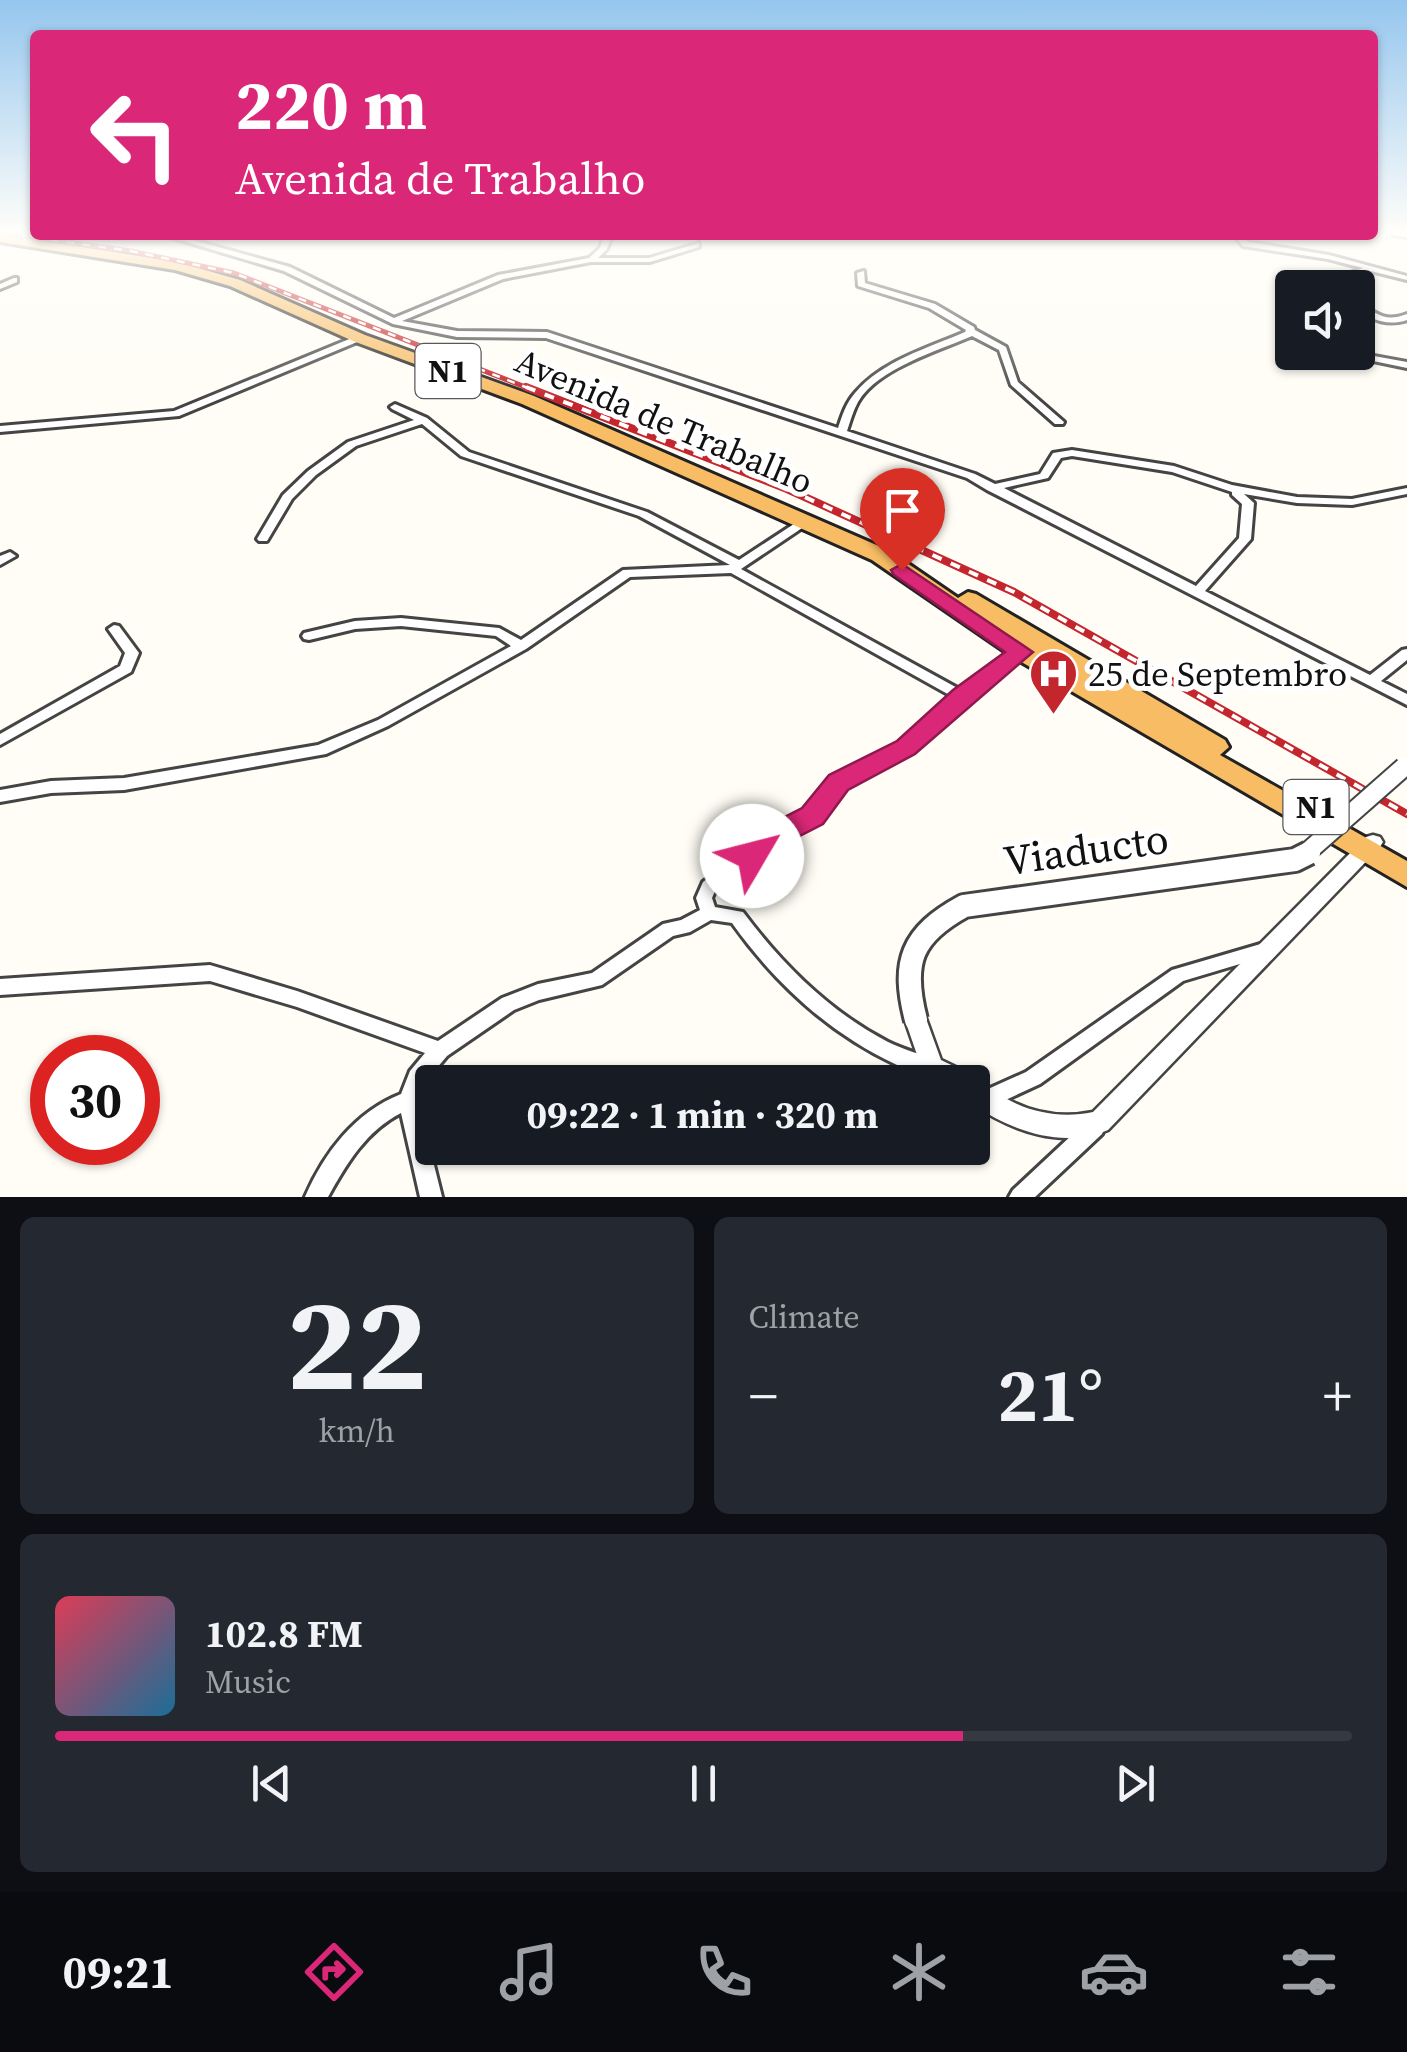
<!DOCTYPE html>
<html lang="en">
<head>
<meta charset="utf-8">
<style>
	body { margin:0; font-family:"Source Serif 4",serif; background:#242831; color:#f1f3f6; height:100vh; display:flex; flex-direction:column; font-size:38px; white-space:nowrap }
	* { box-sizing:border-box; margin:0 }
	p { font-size:32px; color:#9ea1a6 }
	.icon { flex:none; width:55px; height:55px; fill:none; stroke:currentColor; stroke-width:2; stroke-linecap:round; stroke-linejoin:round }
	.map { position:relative; height:1197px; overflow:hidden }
	.drawer { display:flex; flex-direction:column; gap:20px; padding:20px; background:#0d0f14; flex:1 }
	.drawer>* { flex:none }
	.guide { position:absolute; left:30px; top:30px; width:1348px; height:210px; border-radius:10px; box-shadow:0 2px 8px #0004; background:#db2777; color:#fff; overflow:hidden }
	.tools { position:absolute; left:1275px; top:270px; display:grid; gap:20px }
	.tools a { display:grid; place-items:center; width:100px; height:100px; border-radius:10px; background:#171b24; box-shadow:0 2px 8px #0004; font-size:50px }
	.speed { position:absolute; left:30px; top:1035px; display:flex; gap:20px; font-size:50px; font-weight:700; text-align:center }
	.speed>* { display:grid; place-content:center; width:130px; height:130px; border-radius:50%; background:#171b24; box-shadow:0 2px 8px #0004; line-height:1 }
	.speed .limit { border:15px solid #d22; background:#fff; color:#111 }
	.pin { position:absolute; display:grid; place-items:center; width:85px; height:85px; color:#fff; margin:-102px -42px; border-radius:50% 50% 50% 0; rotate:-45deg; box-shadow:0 0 10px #0007 }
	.pin .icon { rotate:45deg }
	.me { position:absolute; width:110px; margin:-55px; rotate:53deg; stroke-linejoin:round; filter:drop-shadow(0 0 8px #0008) }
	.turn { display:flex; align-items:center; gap:35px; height:210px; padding:0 40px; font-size:45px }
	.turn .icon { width:130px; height:130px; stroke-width:2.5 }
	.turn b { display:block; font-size:70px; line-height:85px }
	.big { font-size:75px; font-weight:700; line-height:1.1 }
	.drawer .tile { flex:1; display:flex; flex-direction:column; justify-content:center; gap:15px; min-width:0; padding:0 35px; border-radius:15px; background:#242831 }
	.drawer .dial { align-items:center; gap:0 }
	.dial b { font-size:130px; line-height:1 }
	.song { display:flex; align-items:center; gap:30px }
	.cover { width:120px; height:120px; border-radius:15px; background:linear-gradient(135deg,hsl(350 70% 55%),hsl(200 70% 35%)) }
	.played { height:10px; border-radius:5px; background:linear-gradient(90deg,#db2777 70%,#363941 70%) }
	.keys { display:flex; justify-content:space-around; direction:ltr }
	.heat { display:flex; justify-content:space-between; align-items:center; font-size:55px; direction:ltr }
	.drawer .tiles { flex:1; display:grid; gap:20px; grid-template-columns:1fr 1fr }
	.tile:last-child { grid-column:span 2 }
	.trip { position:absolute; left:415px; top:1065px; width:575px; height:100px; border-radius:10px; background:#171b24; box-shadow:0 2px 8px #0004; font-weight:700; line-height:100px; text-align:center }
	.tab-bar { display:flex; height:160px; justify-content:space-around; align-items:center; background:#090b0e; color:#9ea1a6 }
	.tab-bar .icon { width:70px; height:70px }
	.tab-bar .current { color:#db2777 }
	.tab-bar b { font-size:45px; color:#f1f3f6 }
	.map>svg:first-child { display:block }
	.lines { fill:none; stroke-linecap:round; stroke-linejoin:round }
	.minor-casing { stroke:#444; stroke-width:6 }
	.tertiary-casing { stroke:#444; stroke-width:5 }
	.trunk-casing { stroke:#222; stroke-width:6 }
	.minor { fill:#fff; fill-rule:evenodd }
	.tertiary { fill:#fff; fill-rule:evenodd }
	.trunk { fill:#f7bc64; fill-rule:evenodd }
	.rail-far1-casing { stroke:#c4262e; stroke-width:5 }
	.rail-casing { stroke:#c4262e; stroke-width:8 }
	.rail-far1 { stroke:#fff; stroke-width:2.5; stroke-dasharray:8; stroke-linecap:butt }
	.rail { stroke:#fff; stroke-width:4; stroke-dasharray:10; stroke-linecap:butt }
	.tertiary-bridge-far1-casing { stroke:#444; stroke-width:22; stroke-linecap:butt }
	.tertiary-bridge-casing { stroke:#444; stroke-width:28; stroke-linecap:butt }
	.tertiary-bridge-far1 { stroke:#fff; stroke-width:18 }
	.tertiary-bridge { stroke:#fff; stroke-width:22 }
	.route { fill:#db2777; stroke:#8e194d; stroke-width:2.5 }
	.labels { text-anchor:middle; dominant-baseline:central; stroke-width:10; stroke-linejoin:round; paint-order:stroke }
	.shield { fill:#fff; stroke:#585858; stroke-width:2.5 }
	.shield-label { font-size:32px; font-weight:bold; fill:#111 }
	.street-label { font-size:35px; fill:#111; stroke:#fff }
	.poi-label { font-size:35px; fill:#111; stroke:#fff; text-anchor:start }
	.near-street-label { font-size:42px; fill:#111; stroke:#fff }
</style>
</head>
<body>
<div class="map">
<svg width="1407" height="1197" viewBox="0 0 1407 1197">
	<rect width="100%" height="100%" fill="#fffdf5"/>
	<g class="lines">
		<defs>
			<path id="minor" d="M 1393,233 L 1407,233 L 1407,237 L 1393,235 Z
				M 163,235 L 175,235 L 290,267 L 394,318 L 498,275 L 589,258 L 600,248 L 604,235 L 612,235 L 607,249 L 598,258 L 649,258 L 699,243 L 699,247 L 650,262 L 591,262 L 503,279 L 402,321 L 457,331 L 547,332 L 838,428 C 842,416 846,403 855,393 C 882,361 928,348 965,332 L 966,330 L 929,308 L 858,286 L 857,273 L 864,271 L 865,283 L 935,304 L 974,327 L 975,330 L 1006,347 L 1018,382 L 1064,422 L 1063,424 L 1055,424 L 1011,385 L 999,350 L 972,336 C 938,351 878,368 858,402 C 853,411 850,422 847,431 L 975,474 L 995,484 L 1040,474 L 1053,453 L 1072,450 L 1174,466 L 1232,485 L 1297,497 L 1352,499 L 1407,488 L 1407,494 L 1352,505 L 1297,503 L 1244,494 L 1254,503 L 1251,539 L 1205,591 L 1370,675 L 1402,650 L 1407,649 L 1407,660 L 1381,681 L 1407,694 L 1407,705 L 987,490 L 967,478 L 546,338 L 457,337 L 393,324 L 284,271 ZM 1072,456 L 1172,472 L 1232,492 L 1232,495 L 1242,504 L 1239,538 L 1196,586 L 1004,488 L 1048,478 L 1061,458 Z
				M 1234,235 L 1242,235 L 1248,242 L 1329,255 L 1407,276 L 1407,280 L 1371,271 L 1351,278 L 1347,288 L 1339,288 L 1345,275 L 1363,268 L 1328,259 L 1243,246 Z
				M 14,278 L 17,278 L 17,282 L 0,289 L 0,284 Z
				M 1358,303 C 1378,313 1383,323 1407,314 L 1407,320 C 1388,326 1373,321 1358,309 Z
				M 359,335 L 362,336 L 362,340 L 179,416 L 0,432 L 0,426 L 174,411 Z
				M 1330,352 L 1352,352 L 1407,362 L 1407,368 Z
				M 395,404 L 427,418 L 469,452 L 647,512 L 739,560 L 800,520 L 808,520 L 810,522 L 808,524 L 741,569 L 961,690 L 1016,649 L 1026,649 L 1028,652 L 1026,655 L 967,699 L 911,751 L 843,786 L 818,820 L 787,836 L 715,891 L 712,898 L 715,907 L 743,912 C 781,963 830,1012 888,1042 C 904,1050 921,1054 939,1061 L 942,1067 L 939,1073 C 926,1078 907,1070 895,1064 C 829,1033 774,982 732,923 L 711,920 L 690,932 L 673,936 L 602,985 L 539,1000 L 514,1010 L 447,1056 L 425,1082 L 418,1101 L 442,1197 L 420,1197 L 401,1113 C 366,1131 347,1163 328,1197 L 305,1197 C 324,1153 355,1112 401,1094 L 410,1071 L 425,1053 L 297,1007 L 210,981 L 0,995 L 0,979 L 210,965 L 297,991 L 438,1041 L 502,998 L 538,984 L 592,973 L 663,924 L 681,920 L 700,910 L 696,898 L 703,882 L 775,828 L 806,812 L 833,778 L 901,743 L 953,697 L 731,573 L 630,577 L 526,649 L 388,726 L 326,754 L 124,790 L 51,793 L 0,802 L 0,790 L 51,781 L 124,778 L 318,745 L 378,720 L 511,646 L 496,636 L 401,626 L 355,629 L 309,640 L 304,639 L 302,636 L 304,633 L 355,621 L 401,618 L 499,628 L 521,640 L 623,570 L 730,565 L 639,516 L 461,456 L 422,424 L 356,446 L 316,475 L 292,499 L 267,541 L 259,541 L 257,539 L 283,495 L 308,471 L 348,442 L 414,420 L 392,409 L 390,407 Z
				M 10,552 L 16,556 L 0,565 L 0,556 Z
				M 114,625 L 119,626 L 139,653 L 131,672 L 0,745 L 0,734 L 120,666 L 125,653 L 108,629 Z
				M 1264,943 L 1270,945 L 1273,950 L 1270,955 L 1183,981 L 1040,1084 L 986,1109 L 979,1107 L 976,1100 L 979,1093 L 1026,1072 L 1172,970 Z
				M 1095,1117 L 1102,1120 L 1105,1127 L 1102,1134 L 1035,1197 L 1009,1197 L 1013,1190 L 1088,1120 Z"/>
			<path id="tertiary" d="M 1373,835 L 1380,837 L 1383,842 L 1380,847 L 1108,1130 C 1062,1149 1012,1131 972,1104 L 972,1082 L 940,1082 L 924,1075 L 905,1020 L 908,1013 L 916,1010 L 924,1013 L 941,1060 L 970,1074 L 972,1079 C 985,1084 995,1093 1007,1099 C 1034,1114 1064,1118 1093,1112 L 1366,837 Z"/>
			<path id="trunk" d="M 0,234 L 177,262 L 240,280 L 365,335 L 534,396 L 888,550 L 958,598 L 968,592 L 976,594 L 1225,740 L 1229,747 L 1220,755 L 1407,861 L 1407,887 L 1013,657 L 872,560 L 522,404 L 353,341 L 230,286 L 175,270 L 0,242 Z"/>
		</defs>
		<use href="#minor" class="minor-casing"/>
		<use href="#tertiary" class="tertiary-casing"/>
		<use href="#trunk" class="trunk-casing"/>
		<use href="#minor" class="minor"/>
		<use href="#tertiary" class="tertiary"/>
		<use href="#trunk" class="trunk"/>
		<defs>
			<path id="rail-far1" d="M 3,233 L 131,251 L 234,273 L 533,390"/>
			<path id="rail" d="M 526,387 L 787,489 L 1014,592 L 1407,814"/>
		</defs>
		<use href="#rail-far1" class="rail-far1-casing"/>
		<use href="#rail" class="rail-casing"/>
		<use href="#rail-far1" class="rail-far1"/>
		<use href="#rail" class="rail"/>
		<defs>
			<path id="tertiary-bridge-far1" d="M 1304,855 L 1404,767"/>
			<path id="tertiary-bridge" d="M 916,1020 C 901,962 911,935 964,906 L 1295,860 L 1309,853"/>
		</defs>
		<use href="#tertiary-bridge-far1" class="tertiary-bridge-far1-casing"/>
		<use href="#tertiary-bridge" class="tertiary-bridge-casing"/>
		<use href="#tertiary-bridge-far1" class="tertiary-bridge-far1"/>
		<use href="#tertiary-bridge" class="tertiary-bridge"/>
	</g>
	<linearGradient id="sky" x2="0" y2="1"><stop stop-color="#95c6ee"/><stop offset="0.58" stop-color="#fffefa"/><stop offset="1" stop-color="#fffefa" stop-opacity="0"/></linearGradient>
	<rect width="1407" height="401" fill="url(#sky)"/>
	<path class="route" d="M 902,564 L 1033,652 L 915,754 L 848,790 L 823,824 L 792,840 L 762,865 L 752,868 L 741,865 L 737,856 L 771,824 L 802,808 L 829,775 L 897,741 L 953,690 L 1005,652 L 894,575 L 891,570 Z"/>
	<defs>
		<symbol id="hospital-pin" viewBox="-11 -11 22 30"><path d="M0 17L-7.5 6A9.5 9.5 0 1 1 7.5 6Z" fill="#c4262e" stroke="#fff"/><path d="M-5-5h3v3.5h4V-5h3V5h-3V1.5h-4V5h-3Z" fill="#fff"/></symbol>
	</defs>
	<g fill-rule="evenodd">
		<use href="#hospital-pin" x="1026" y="646" width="55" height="75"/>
	</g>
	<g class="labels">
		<g class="shield">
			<rect x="415.5" y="344" width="65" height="54" rx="8"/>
			<rect x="1283.5" y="780" width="65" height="54" rx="8"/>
		</g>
		<g class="shield-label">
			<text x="448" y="371">N1</text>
			<text x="1316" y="807">N1</text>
		</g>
		<g class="street-label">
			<text transform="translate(664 421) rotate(23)">Avenida de Trabalho</text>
		</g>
		<g class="poi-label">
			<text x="1088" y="674">25 de Septembro</text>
		</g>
		<g class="near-street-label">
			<text transform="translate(1086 849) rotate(-8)">Viaducto</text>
		</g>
	</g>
</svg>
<div class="tools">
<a><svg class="icon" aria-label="sound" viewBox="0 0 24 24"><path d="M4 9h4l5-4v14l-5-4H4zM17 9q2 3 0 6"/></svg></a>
</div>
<div class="speed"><div class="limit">30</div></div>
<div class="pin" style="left:902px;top:570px;background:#d93025"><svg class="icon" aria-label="arrive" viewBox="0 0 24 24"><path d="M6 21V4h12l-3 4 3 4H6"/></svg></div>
<svg class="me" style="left:752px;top:856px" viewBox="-20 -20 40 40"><circle r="19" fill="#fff"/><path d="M0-13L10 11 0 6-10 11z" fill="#db2777"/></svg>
<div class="trip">09:22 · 1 min · 320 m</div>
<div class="guide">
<div class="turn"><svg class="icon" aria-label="left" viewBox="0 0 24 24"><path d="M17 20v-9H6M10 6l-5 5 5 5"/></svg><div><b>220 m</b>Avenida de Trabalho</div></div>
</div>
</div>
<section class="drawer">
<div class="tiles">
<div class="tile dial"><b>22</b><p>km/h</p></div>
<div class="tile"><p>Climate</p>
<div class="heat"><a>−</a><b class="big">21°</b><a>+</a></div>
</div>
<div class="tile">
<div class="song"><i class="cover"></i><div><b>102.8 FM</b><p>Music</p></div></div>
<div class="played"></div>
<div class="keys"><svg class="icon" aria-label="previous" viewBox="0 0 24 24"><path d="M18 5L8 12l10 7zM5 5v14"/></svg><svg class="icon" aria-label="pause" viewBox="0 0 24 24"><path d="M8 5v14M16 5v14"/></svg><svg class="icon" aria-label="next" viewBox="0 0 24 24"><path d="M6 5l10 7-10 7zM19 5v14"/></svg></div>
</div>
</div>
</section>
<nav class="tab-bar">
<b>09:21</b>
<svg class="icon current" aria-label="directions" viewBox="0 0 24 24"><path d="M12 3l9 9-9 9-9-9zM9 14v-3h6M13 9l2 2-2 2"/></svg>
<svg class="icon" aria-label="music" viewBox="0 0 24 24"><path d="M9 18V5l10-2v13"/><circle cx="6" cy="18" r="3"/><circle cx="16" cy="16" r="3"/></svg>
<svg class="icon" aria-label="phone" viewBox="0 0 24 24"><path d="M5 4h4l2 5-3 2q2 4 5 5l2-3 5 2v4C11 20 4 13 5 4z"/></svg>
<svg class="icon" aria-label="climate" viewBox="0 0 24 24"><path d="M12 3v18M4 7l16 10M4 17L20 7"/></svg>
<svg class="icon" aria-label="car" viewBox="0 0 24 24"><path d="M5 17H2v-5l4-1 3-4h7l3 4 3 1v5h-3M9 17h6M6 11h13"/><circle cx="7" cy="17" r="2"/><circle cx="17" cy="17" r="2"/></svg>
<svg class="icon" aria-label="filters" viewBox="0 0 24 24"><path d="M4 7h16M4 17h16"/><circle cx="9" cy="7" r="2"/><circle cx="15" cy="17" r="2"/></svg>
</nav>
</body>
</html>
